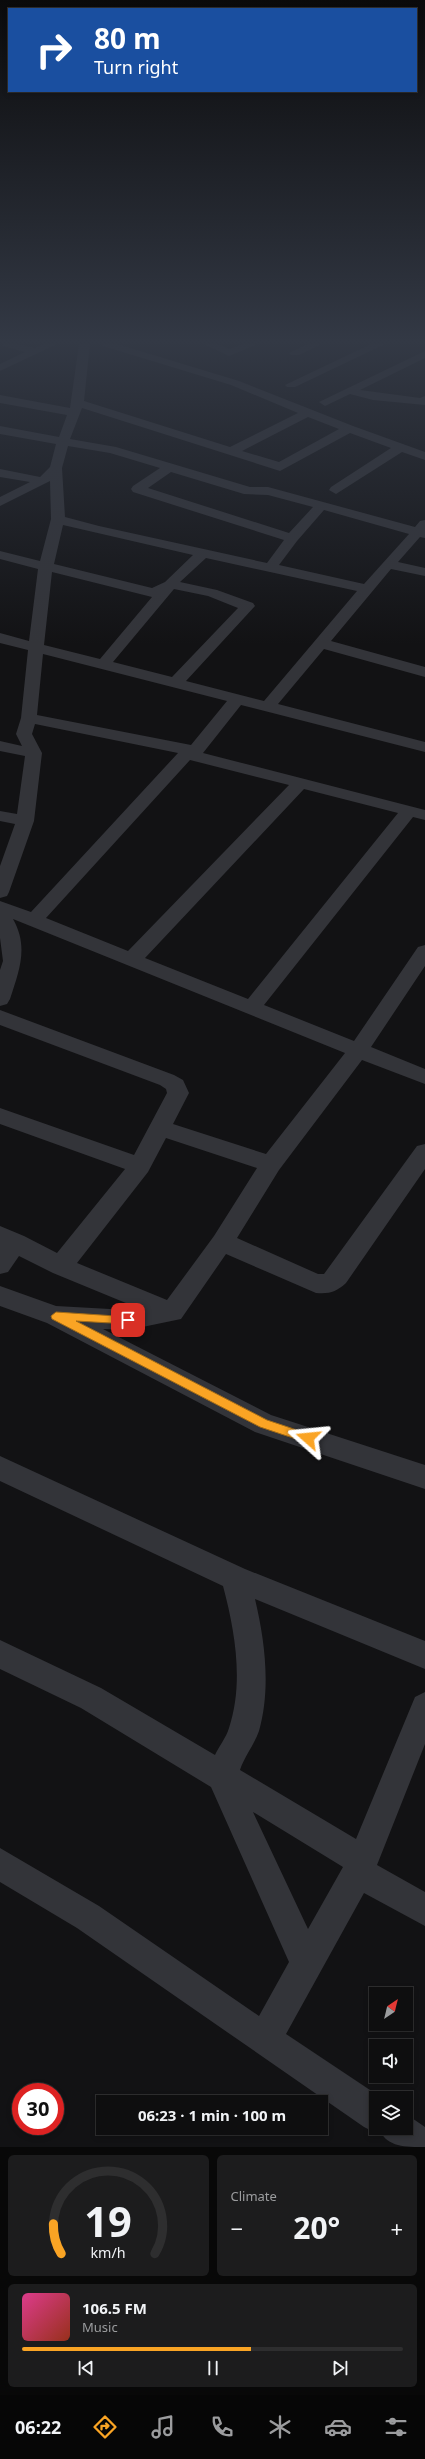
<!DOCTYPE html>
<html lang="en">
<head>
<meta charset="utf-8">
<style>
	body { margin:0; font-family:"Noto Sans",sans-serif; background:#1c1c1d; color:#f1f3f6; height:100vh; display:flex; flex-direction:column; font-size:15px; white-space:nowrap }
	* { box-sizing:border-box; margin:0 }
	p { font-size:13px; color:#9b9c9e }
	.icon { flex:none; width:22px; height:22px; fill:none; stroke:currentColor; stroke-width:2; stroke-linecap:round; stroke-linejoin:round }
	.map { position:relative; height:2147px; overflow:hidden }
	.sheet { display:flex; flex-direction:column; gap:8px; padding:8px; background:#080808; flex:1 }
	.sheet>* { flex:none }
	.banner { position:absolute; left:8px; top:8px; width:409px; height:84px; border-radius:0px; box-shadow:0 2px 6px #0003,0 0 0 1px #2e2e2f; background:#1a4fa0; color:#fff; overflow:hidden }
	.needle { width:26px; rotate:35deg }
	.controls { position:absolute; left:369px; top:1987px; display:grid; gap:8px }
	.controls a { display:grid; place-items:center; width:44px; height:44px; border-radius:0px; background:#0e0e0f; box-shadow:0 2px 6px #0003,0 0 0 1px #2e2e2f; font-size:20px }
	.speed { position:absolute; left:12px; top:2083px; display:flex; gap:8px; font-size:20px; font-weight:700; text-align:center }
	.speed>* { display:grid; place-content:center; width:52px; height:52px; border-radius:50%; background:#0e0e0f; box-shadow:0 2px 6px #0003,0 0 0 1px #2e2e2f; line-height:1 }
	.speed .limit { border:6px solid #d22; background:#fff; color:#111 }
	.pin { position:absolute; display:grid; place-items:center; width:34px; height:34px; color:#fff; margin:-17px; border-radius:8px; box-shadow:0 2px 6px #0006 }
	.me { position:absolute; width:44px; margin:-22px; rotate:288deg; stroke-linejoin:round; filter:drop-shadow(0 0 3px #0008) }
	.turn { display:flex; align-items:center; gap:14px; height:84px; padding:0 20px; font-size:18px }
	.turn .icon { width:52px; height:52px; stroke-width:2.5 }
	.turn b { display:block; font-size:28px; line-height:34px }
	.big { font-size:30px; font-weight:700; line-height:1.1 }
	.sheet .widget { flex:1; display:flex; flex-direction:column; justify-content:center; gap:6px; min-width:0; padding:0 14px; border-radius:6px; background:#1c1c1d }
	.sheet .dial { align-items:center; gap:0 }
	.dial svg { height:104px; overflow:visible; fill:none; stroke:#2e2e2f; stroke-width:7; stroke-linecap:round; text-anchor:middle }
	.dial text { fill:#f1f3f6; stroke:none }
	.song { display:flex; align-items:center; gap:12px }
	.cover { width:48px; height:48px; border-radius:6px; background:linear-gradient(135deg,hsl(330 70% 55%),hsl(10 70% 35%)) }
	.played { height:4px; border-radius:2px; background:linear-gradient(90deg,#faa424 60%,#2e2e2f 60%) }
	.keys { display:flex; justify-content:space-around; direction:ltr }
	.heat { display:flex; justify-content:space-between; align-items:center; font-size:22px; direction:ltr }
	.sheet .tiles { flex:1; display:grid; gap:8px; grid-template-columns:1fr 1fr }
	.widget:last-child { grid-column:span 2 }
	.trip { position:absolute; left:96px; top:2095px; width:232px; height:40px; border-radius:0px; background:#0e0e0f; box-shadow:0 2px 6px #0003,0 0 0 1px #2e2e2f; font-weight:700; line-height:40px; text-align:center }
	.tab-bar { display:flex; height:64px; justify-content:space-around; align-items:center; background:#060606; color:#9b9c9e }
	.tab-bar .icon { width:28px; height:28px }
	.tab-bar .active { color:#faa424 }
	.tab-bar b { font-size:18px; color:#f1f3f6 }
	.map>svg:first-child { display:block }
	.lines { fill:none; stroke-linecap:round; stroke-linejoin:round }
	.minor { fill:#333439; fill-rule:evenodd }
	.route { fill:#faa424; stroke:#a26b17 }
</style>
</head>
<body>
<div class="map">
<svg width="425" height="2147" viewBox="0 0 425 2147">
	<rect width="100%" height="100%" fill="#121214"/>
	<g class="lines">
		<path class="minor" d="M 2,344 L 18,344 L 35,348 L 43,344 L 57,344 L 0,371 L 0,364 L 25,352 L 3,346 Z
			M 79,344 L 90,344 L 84,401 L 230,447 L 298,413 L 231,385 L 103,346 L 102,344 L 117,344 L 239,381 L 353,426 L 425,452 L 425,460 L 402,452 L 336,494 L 329,490 L 331,487 L 391,448 L 350,433 L 280,471 L 82,408 L 70,439 L 116,447 L 250,487 L 268,487 L 415,527 L 420,521 L 425,520 L 425,538 L 420,537 L 398,562 L 425,568 L 425,576 L 391,569 L 331,641 L 425,667 L 425,677 L 324,649 L 278,704 L 425,742 L 425,752 L 241,705 L 203,753 L 425,810 L 425,820 L 413,817 L 264,1005 L 354,1041 L 418,947 L 425,945 L 425,966 L 371,1047 L 425,1069 L 425,1084 L 362,1060 L 279,1170 L 237,1238 L 318,1274 L 324,1274 L 417,1146 L 425,1144 L 425,1169 L 346,1283 C 336,1292 330,1294 316,1293 L 226,1254 L 181,1319 L 128,1330 L 103,1329 L 271,1415 L 425,1465 L 425,1489 L 255,1432 L 47,1323 L 0,1306 L 0,1286 L 56,1306 L 128,1310 L 138,1308 L 53,1273 L 19,1256 L 8,1272 L 0,1274 L 0,1226 L 24,1236 L 57,1253 L 125,1169 L 0,1124 L 0,1108 L 134,1155 L 167,1093 L 166,1089 L 160,1085 L 0,1025 L 0,1010 L 174,1075 L 183,1080 L 189,1093 L 173,1124 L 266,1154 L 345,1053 L 13,919 C 29,947 19,971 10,999 L 7,1004 L 0,1006 L 0,970 L 3,961 L 0,938 L 0,901 L 31,912 L 178,753 L 35,724 L 32,734 L 42,753 L 34,821 L 9,892 L 7,896 L 0,898 L 0,866 L 15,824 L 0,821 L 0,811 L 17,814 L 25,756 L 0,751 L 0,741 L 22,746 L 16,734 L 21,718 L 28,650 L 0,643 L 0,633 L 29,641 L 38,569 L 0,559 L 0,551 L 40,561 L 51,519 L 50,481 L 0,506 L 0,497 L 30,482 L 0,477 L 0,469 L 40,477 L 50,467 L 56,444 L 0,434 L 0,426 L 59,437 L 67,415 L 0,403 L 0,395 L 70,408 ZM 308,417 L 339,429 L 279,462 L 242,451 ZM 68,446 L 110,453 L 160,468 L 133,486 L 131,489 L 133,492 L 284,540 L 267,563 L 99,526 L 65,517 L 62,468 ZM 171,472 L 244,494 L 268,495 L 313,507 L 289,533 L 148,488 ZM 324,510 L 409,534 L 364,584 L 279,565 L 297,541 ZM 63,525 L 193,555 L 165,582 L 152,588 L 54,564 ZM 206,558 L 357,591 L 264,701 L 186,681 L 255,606 L 253,603 L 217,590 L 180,582 ZM 52,572 L 152,597 L 100,659 L 44,645 ZM 174,589 L 208,596 L 238,608 L 172,677 L 113,662 ZM 43,654 L 227,701 L 191,745 L 37,715 ZM 190,760 L 289,785 L 128,951 L 46,918 ZM 304,789 L 398,813 L 248,999 L 145,958 ZM 166,1138 L 257,1168 L 214,1236 L 167,1300 L 77,1263 L 148,1172 Z
			M 204,344 L 218,344 L 229,349 L 243,344 L 258,344 L 229,356 Z
			M 308,344 L 322,344 L 299,355 L 291,355 L 289,353 Z
			M 371,344 L 385,344 L 295,387 L 287,387 L 285,385 Z
			M 425,351 L 425,358 L 360,390 L 420,398 L 425,396 L 425,405 L 373,400 L 350,394 L 325,406 L 319,402 Z
			M 0,1456 L 245,1569 L 425,1641 L 425,1669 L 255,1599 C 265,1641 271,1689 259,1731 C 254,1745 244,1757 240,1770 L 356,1839 L 415,1697 L 425,1692 L 425,1744 L 377,1865 L 425,1892 L 425,1926 L 364,1893 L 286,2034 L 382,2098 L 376,2098 L 376,2128 L 406,2128 L 406,2114 L 425,2127 L 425,2147 C 405,2147 388,2147 380,2131 L 376,2133 L 364,2127 L 77,1928 L 0,1882 L 0,1848 L 99,1906 L 259,2016 L 289,1962 L 211,1787 L 81,1708 L 0,1669 L 0,1640 L 101,1688 L 215,1755 C 219,1746 226,1738 229,1728 C 244,1683 235,1631 223,1586 L 0,1481 ZM 253,1812 L 343,1867 L 308,1929 Z"/>
	</g>
	<linearGradient id="sky" x2="0" y2="1"><stop stop-color="#0a0a0b"/><stop offset="0.53" stop-color="#333945"/><stop offset="1" stop-color="#333945" stop-opacity="0"/></linearGradient>
	<rect width="425" height="644" fill="url(#sky)"/>
	<path class="route" d="M 56,1312 L 131,1317 L 131,1323 L 128,1324 L 76,1321 L 267,1420 L 312,1435 L 312,1442 L 308,1443 L 260,1427 L 52,1319 L 51,1316 Z"/>
</svg>
<div class="controls">
<a><svg class="needle" viewBox="-14 -14 28 28"><path d="M0-13l5 13h-10z" fill="#e53935"/><path d="M0 13l5-13h-10z" fill="#9b9c9e"/></svg></a>
<a><svg class="icon" aria-label="sound" viewBox="0 0 24 24"><path d="M4 9h4l5-4v14l-5-4H4zM17 9q2 3 0 6"/></svg></a>
<a><svg class="icon" aria-label="layers" viewBox="0 0 24 24"><path d="M12 4l9 5-9 5-9-5zM3 14l9 5 9-5"/></svg></a>
</div>
<div class="speed"><div class="limit">30</div></div>
<div class="pin" style="left:128px;top:1320px;background:#d93025"><svg class="icon" aria-label="arrive" viewBox="0 0 24 24"><path d="M6 21V4h12l-3 4 3 4H6"/></svg></div>
<svg class="me" style="left:308px;top:1438px" viewBox="-20 -20 40 40"><path d="M0-17L14 15 0 8-14 15z" fill="#faa424" stroke="#fff" stroke-width="4"/></svg>
<div class="trip">06:23 · 1 min · 100 m</div>
<div class="banner">
<div class="turn"><svg class="icon" aria-label="right" viewBox="0 0 24 24"><path d="M7 20v-9h11M14 6l5 5-5 5"/></svg><div><b>80 m</b>Turn right</div></div>
</div>
</div>
<section class="sheet">
<div class="tiles">
<div class="widget dial"><svg viewBox="0 0 100 80">
<path d="M14 69A42 42 0 1 1 86 69"/>
<path d="M14 69A42 42 0 0 1 8 46" stroke="#faa424"/>
<text x="50" y="56" font-size="32" font-weight="700">19</text>
<text x="50" y="72" font-size="11">km/h</text>
</svg></div>
<div class="widget"><p>Climate</p>
<div class="heat"><a>−</a><b class="big">20°</b><a>+</a></div>
</div>
<div class="widget">
<div class="song"><i class="cover"></i><div><b>106.5 FM</b><p>Music</p></div></div>
<div class="played"></div>
<div class="keys"><svg class="icon" aria-label="previous" viewBox="0 0 24 24"><path d="M18 5L8 12l10 7zM5 5v14"/></svg><svg class="icon" aria-label="pause" viewBox="0 0 24 24"><path d="M8 5v14M16 5v14"/></svg><svg class="icon" aria-label="next" viewBox="0 0 24 24"><path d="M6 5l10 7-10 7zM19 5v14"/></svg></div>
</div>
</div>
</section>
<nav class="tab-bar">
<b>06:22</b>
<svg class="icon active" aria-label="directions" viewBox="0 0 24 24"><path d="M12 3l9 9-9 9-9-9zM9 14v-3h6M13 9l2 2-2 2"/></svg>
<svg class="icon" aria-label="music" viewBox="0 0 24 24"><path d="M9 18V5l10-2v13"/><circle cx="6" cy="18" r="3"/><circle cx="16" cy="16" r="3"/></svg>
<svg class="icon" aria-label="phone" viewBox="0 0 24 24"><path d="M5 4h4l2 5-3 2q2 4 5 5l2-3 5 2v4C11 20 4 13 5 4z"/></svg>
<svg class="icon" aria-label="climate" viewBox="0 0 24 24"><path d="M12 3v18M4 7l16 10M4 17L20 7"/></svg>
<svg class="icon" aria-label="car" viewBox="0 0 24 24"><path d="M5 17H2v-5l4-1 3-4h7l3 4 3 1v5h-3M9 17h6M6 11h13"/><circle cx="7" cy="17" r="2"/><circle cx="17" cy="17" r="2"/></svg>
<svg class="icon" aria-label="filters" viewBox="0 0 24 24"><path d="M4 7h16M4 17h16"/><circle cx="9" cy="7" r="2"/><circle cx="15" cy="17" r="2"/></svg>
</nav>
</body>
</html>
